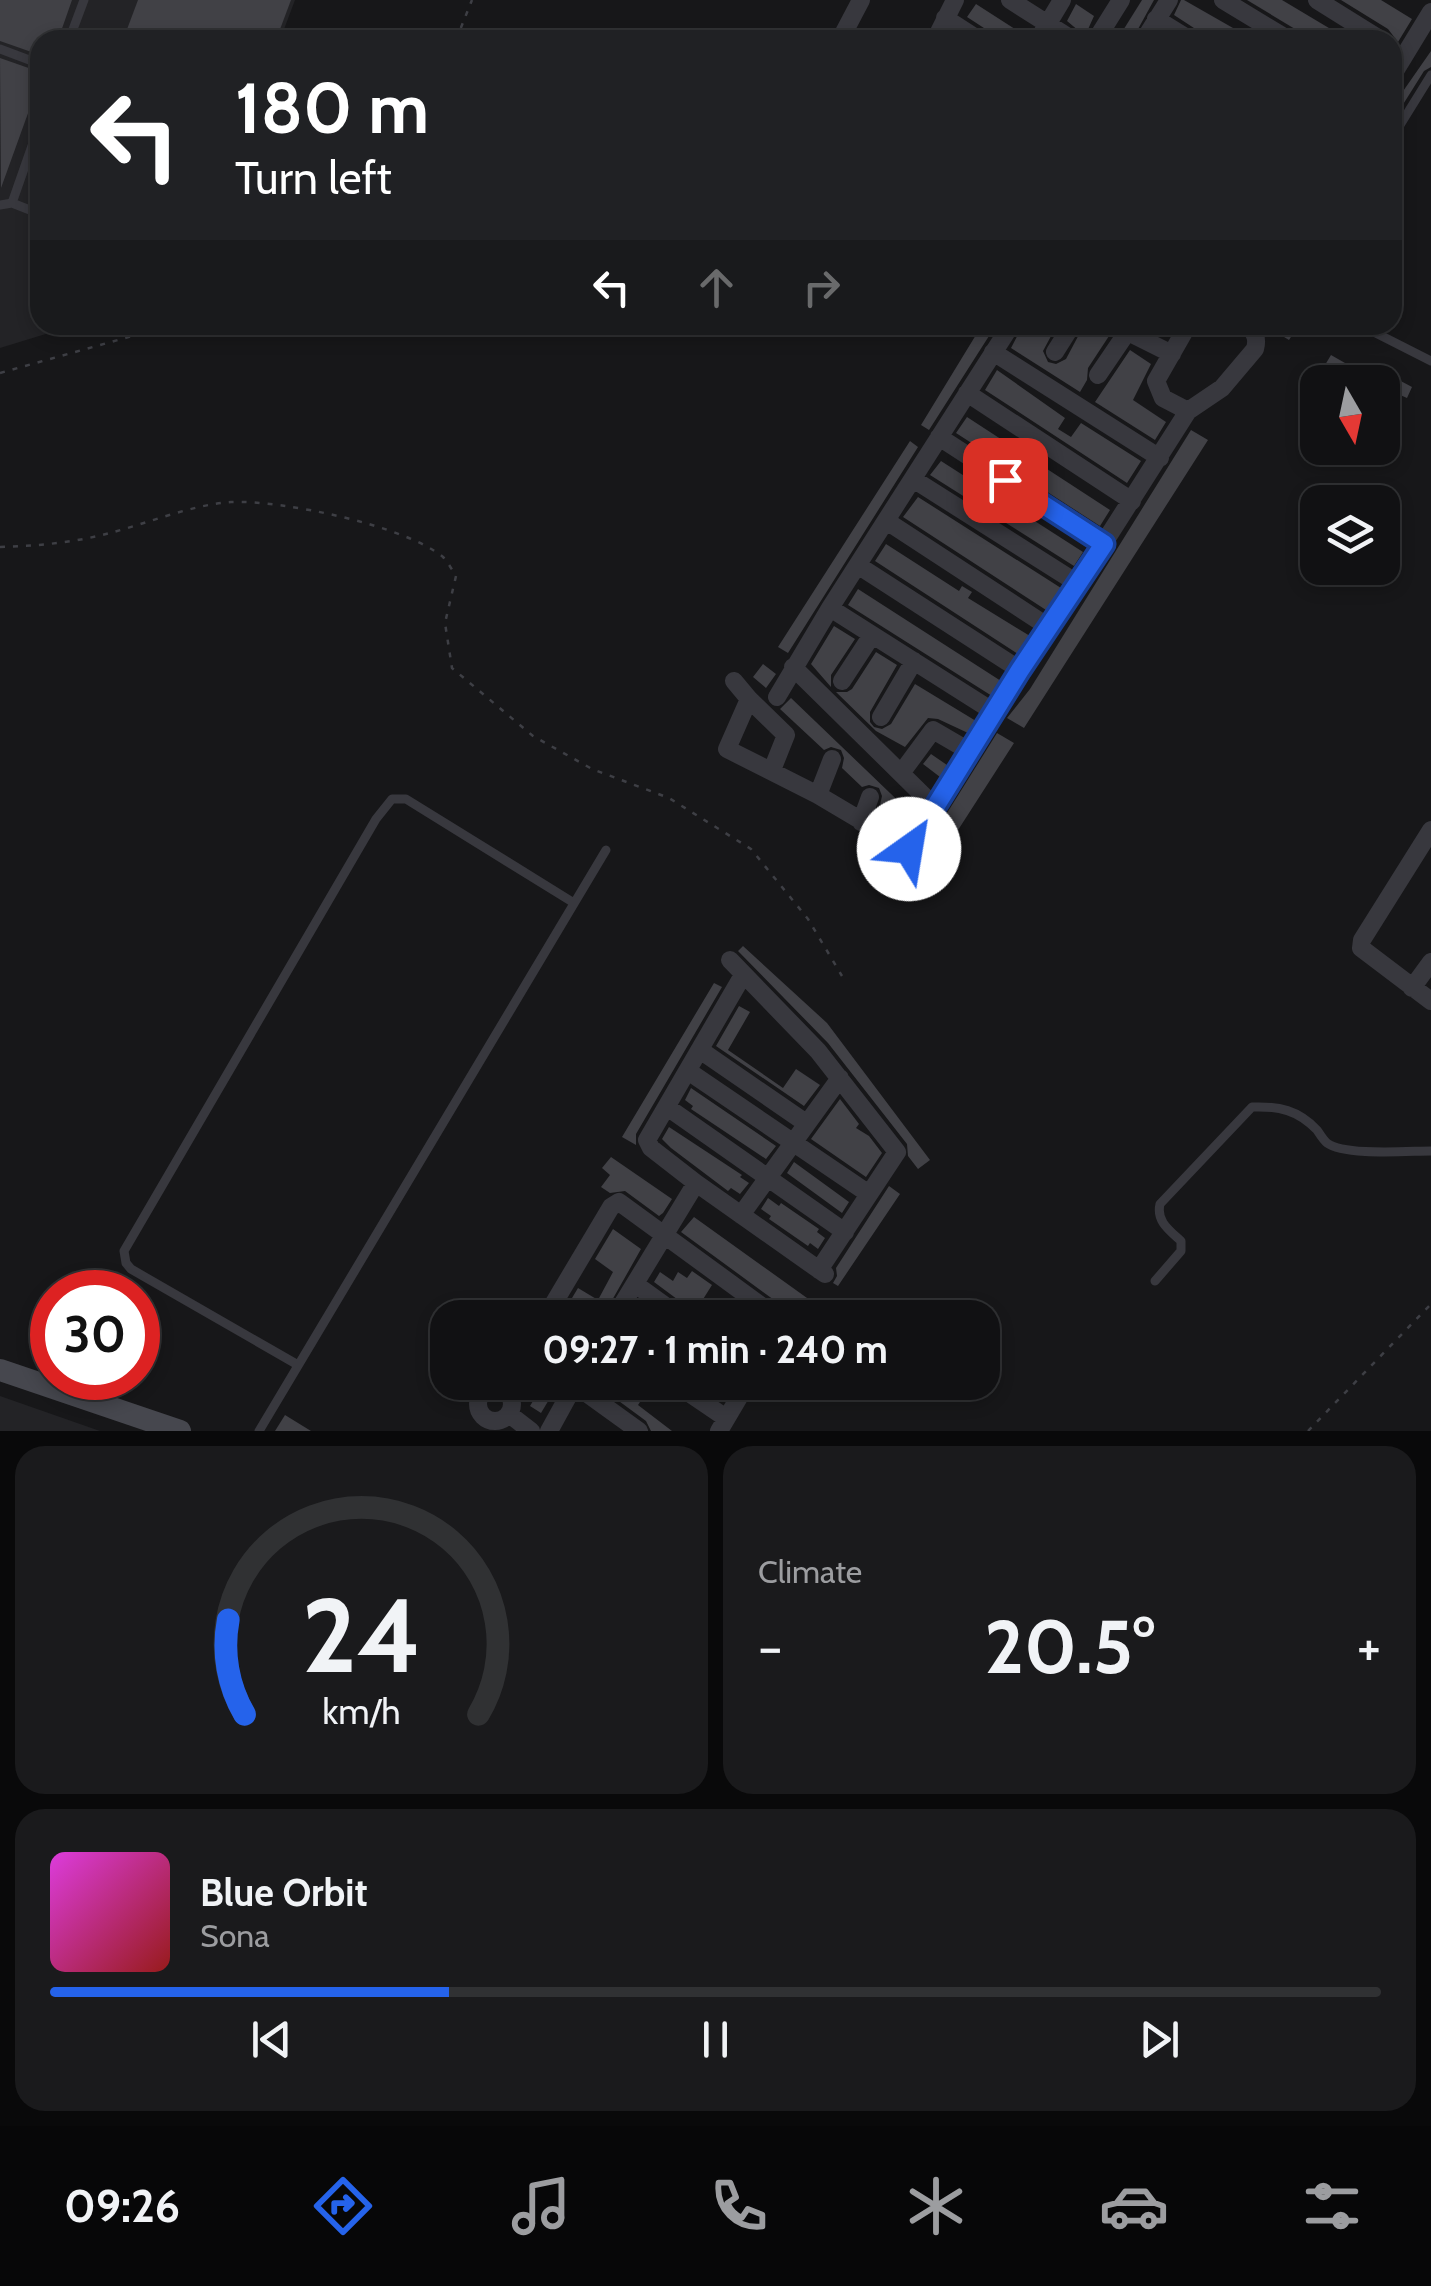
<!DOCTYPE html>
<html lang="en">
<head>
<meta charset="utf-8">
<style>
	body { margin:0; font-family:Cabin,sans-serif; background:#1a1a1c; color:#f1f3f6; height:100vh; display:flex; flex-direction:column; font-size:38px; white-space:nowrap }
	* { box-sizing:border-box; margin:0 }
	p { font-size:32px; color:#9c9da0 }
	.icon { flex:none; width:55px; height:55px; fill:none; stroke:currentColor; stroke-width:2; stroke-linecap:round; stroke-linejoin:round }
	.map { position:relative; height:1431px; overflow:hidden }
	.panel { display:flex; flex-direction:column; gap:15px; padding:15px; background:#09090a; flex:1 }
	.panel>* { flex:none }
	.banner { position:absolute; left:30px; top:30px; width:1372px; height:305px; border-radius:30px; box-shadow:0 5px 15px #0003,0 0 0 2px #303133; background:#202124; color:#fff; overflow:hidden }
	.needle { width:65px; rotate:171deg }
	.controls { position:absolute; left:1300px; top:365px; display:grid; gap:20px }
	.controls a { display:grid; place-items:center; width:100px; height:100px; border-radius:20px; background:#111113; box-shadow:0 5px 15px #0003,0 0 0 2px #303133; font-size:50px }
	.speed { position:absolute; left:30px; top:1270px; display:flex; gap:20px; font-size:50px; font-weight:700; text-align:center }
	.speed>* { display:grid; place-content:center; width:130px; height:130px; border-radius:50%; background:#111113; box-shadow:0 5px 15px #0003,0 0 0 2px #303133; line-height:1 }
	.speed .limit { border:15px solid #d22; background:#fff; color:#111 }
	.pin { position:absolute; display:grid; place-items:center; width:85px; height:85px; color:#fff; margin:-42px; border-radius:20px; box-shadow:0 5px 15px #0006 }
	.me { position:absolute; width:110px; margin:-55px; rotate:32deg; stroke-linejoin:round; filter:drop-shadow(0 0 8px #0008) }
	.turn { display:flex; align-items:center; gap:35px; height:210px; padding:0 40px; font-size:45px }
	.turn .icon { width:130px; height:130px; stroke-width:2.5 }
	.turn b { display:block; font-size:70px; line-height:85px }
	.lanes { display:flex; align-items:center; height:95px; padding:0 40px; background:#0003; justify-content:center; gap:50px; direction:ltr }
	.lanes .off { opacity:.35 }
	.big { font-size:75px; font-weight:700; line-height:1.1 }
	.panel .widget { flex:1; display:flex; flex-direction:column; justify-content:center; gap:15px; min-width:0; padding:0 35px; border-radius:30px; background:#1a1a1c }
	.panel .dial { align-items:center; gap:0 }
	.dial svg { height:260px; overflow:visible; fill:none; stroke:#303133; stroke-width:7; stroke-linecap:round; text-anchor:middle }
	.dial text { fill:#f1f3f6; stroke:none }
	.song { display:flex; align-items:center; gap:30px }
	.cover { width:120px; height:120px; border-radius:15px; background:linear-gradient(135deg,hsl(300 70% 55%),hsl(0 70% 35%)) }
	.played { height:10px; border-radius:5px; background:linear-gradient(90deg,#2563eb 30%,#303133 30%) }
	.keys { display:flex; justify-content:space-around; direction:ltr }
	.heat { display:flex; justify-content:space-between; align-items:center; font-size:55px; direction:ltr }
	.panel .tiles { flex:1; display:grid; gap:15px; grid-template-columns:1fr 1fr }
	.widget:last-child { grid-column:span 2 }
	.trip { position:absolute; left:430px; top:1300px; width:570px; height:100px; border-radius:30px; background:#111113; box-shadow:0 5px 15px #0003,0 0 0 2px #303133; font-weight:700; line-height:100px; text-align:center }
	.tabs { display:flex; height:160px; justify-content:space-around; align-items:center; background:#070708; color:#9c9da0 }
	.tabs .icon { width:70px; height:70px }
	.tabs .current { color:#2563eb }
	.tabs b { font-size:45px; color:#f1f3f6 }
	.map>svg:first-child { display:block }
	.built { fill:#232326 }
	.building { fill:#414146 }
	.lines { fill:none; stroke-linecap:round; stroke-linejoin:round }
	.path { stroke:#3e3f45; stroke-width:2.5; stroke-dasharray:5 8; stroke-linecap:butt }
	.lane { stroke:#38383e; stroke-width:9 }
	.street { stroke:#38383e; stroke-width:18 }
	.secondary { stroke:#46474e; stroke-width:22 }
	.route-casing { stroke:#184099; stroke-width:25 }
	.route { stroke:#2563eb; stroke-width:18 }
</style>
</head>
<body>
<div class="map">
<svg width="1431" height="1431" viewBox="0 0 1431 1431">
	<rect width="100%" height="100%" fill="#171719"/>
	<path class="built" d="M 0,0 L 295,0 L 280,40 L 40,40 L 40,325 L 75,325 L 0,348 Z
		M 0,1396 L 100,1431 L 0,1431 Z"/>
	<path class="building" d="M 0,0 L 72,0 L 58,40 L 40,40 L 40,55 L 0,41 Z
		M 138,0 L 291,0 L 276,40 L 123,40 Z
		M 1142,0 L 1154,0 L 1132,40 L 1117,40 Z
		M 1181,0 L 1184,0 L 1254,40 L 1202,40 L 1197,30 L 1174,15 Z
		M 1247,0 L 1282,0 L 1349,40 L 1301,40 L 1295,29 Z
		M 1341,0 L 1381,0 L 1412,19 L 1398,42 L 1388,29 Z
		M 976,4 L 1026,36 L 1026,40 L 991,40 L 987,30 L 967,17 Z
		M 1076,4 L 1094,16 L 1085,36 L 1067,21 Z
		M 1431,51 L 1431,67 L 1424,71 L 1392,122 L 1392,107 Z
		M 0,58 L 40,72 L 40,80 L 1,188 Z
		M 39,171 L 40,171 L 40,205 L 28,200 Z
		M 982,325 L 996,325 L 929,430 L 921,425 Z
		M 1023,325 L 1057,325 L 1043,351 L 1048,362 L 1056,364 L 1066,359 L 1084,325 L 1102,325 L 1101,331 L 1109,336 L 1088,368 L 1087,380 L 1080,392 L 1011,348 Z
		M 1264,325 L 1288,325 L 1296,329 L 1289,340 Z
		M 1130,350 L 1151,364 L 1133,400 L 1166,422 L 1155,440 L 1095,402 Z
		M 1331,355 L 1345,363 L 1339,374 L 1325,365 Z
		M 997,370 L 1065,418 L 1058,429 L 1071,437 L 1081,423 L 1141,461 L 1127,483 L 985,390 Z
		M 1397,379 L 1412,387 L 1407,398 L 1391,391 Z
		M 967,417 L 1110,510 L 1100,526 L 956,433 Z
		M 1191,430 L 1208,440 L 1024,728 L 1007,718 L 1030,689 Z
		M 910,441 L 918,447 L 788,653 L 778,647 Z
		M 941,461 L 1083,552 L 1074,566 L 930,475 Z
		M 918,497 L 1061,588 L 1046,610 L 903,517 Z
		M 886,544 L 959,591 L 962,586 L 972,592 L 968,598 L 1030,636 L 1018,654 L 875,561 Z
		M 858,589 L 1001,681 L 992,696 L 848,605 Z
		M 834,626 L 855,639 L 831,675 L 831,687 L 811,664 Z
		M 876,652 L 897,665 L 870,712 L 870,722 L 874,727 L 882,729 L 891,724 L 915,684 L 976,721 L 968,733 L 938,719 L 928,718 L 905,747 L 876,731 L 836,692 L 847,692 L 852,689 Z
		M 763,664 L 776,674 L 766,688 L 753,677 Z
		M 791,698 L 915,817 L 905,829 L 880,805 L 882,796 L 879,788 L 869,785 L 862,787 L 842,768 L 844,758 L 841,750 L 831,747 L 824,750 L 780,709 Z
		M 997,733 L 1014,743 L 942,855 L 927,845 Z
		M 931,754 L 947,765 L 940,777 L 923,764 Z
		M 743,946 L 827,1023 L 930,1160 L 918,1169 L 908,1156 L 907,1144 L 828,1043 L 738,951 Z
		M 714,983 L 722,987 L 636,1134 L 636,1145 L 622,1137 Z
		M 739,1006 L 750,1012 L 728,1050 L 783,1088 L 796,1069 L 820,1085 L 804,1106 L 716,1046 Z
		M 691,1088 L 776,1146 L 766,1159 L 691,1109 L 693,1106 L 685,1100 Z
		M 840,1099 L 859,1124 L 856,1128 L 869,1136 L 882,1153 L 866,1177 L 811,1139 Z
		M 669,1127 L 742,1175 L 740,1177 L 749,1183 L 740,1194 L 731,1188 L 728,1191 L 671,1148 L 662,1139 Z
		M 611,1157 L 672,1199 L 663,1213 L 659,1216 L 625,1191 L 610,1193 L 601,1187 L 610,1175 L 602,1168 Z
		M 794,1162 L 849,1202 L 842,1213 L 787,1173 Z
		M 889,1186 L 900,1194 L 838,1286 L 833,1283 L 837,1276 L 836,1268 Z
		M 768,1198 L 779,1206 L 781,1203 L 819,1229 L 817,1232 L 825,1238 L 818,1249 L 810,1243 L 808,1246 L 769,1219 L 771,1216 L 761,1209 Z
		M 694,1217 L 821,1308 L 814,1318 L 790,1318 L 785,1308 L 681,1232 Z
		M 613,1229 L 641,1249 L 602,1318 L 560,1318 L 578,1288 L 598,1300 L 613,1272 L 595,1259 Z
		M 692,1271 L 712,1285 L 700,1304 L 709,1310 L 704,1318 L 694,1317 L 689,1308 L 654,1282 L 660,1272 L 673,1281 L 678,1272 L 687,1278 Z
		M 593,1382 L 628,1382 L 636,1388 L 630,1395 L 640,1402 L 638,1405 L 672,1431 L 651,1431 L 646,1421 Z
		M 696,1382 L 733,1382 L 723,1401 Z
		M 539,1391 L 550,1398 L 541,1413 L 530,1406 Z
		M 285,1415 L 311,1431 L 275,1431 Z"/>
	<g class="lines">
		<path class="path" d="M 456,40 L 472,0
			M 0,373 L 161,328 L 181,325
			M 0,547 C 35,546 71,543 106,534 C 146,524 190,505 231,502 C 281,500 404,525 443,557 C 448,562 452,570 456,576 L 445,623 L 452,668 L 533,736 L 592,769 L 669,798 L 751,849 L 808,919 L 842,976
			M 1308,1431 L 1431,1304"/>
		<path class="lane" d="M 69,40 L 84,0
			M 0,49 L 40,64
			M 1392,138 L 1431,75
			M 12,203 L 40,214
			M 0,205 L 12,203 L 40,123
			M 1360,325 L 1431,361
			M 1155,1281 L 1181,1251 L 1181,1241 C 1169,1230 1156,1221 1160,1204 L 1252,1107 C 1279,1106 1298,1110 1317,1130 C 1319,1133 1324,1141 1327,1143 C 1344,1156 1408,1151 1431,1151
			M 298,1365 L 131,1269 L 126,1263 L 124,1251 L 376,819 L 392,799 L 406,799 L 574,903
			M 259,1431 L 606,850"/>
		<path class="street" d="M 1010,0 L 1073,40
			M 1223,0 L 1289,40
			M 1317,0 L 1381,40
			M 945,18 L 979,40
			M 1156,19 L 1190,40
			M 840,40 L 861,0
			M 935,40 L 955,0
			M 1038,40 L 1062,0
			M 1096,40 L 1121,0
			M 1144,40 L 1169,0
			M 1392,76 L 1431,12
			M 1114,325 L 1172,354
			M 993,352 L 1160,458
			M 1055,352 L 1072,325
			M 1098,375 L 1132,325
			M 967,393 L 1132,501
			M 1188,411 L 1163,398 L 1156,381 L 1188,325
			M 939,437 L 1104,544
			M 913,479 L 1077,583
			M 888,522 L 1050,628
			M 859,566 L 1020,670
			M 830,608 L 994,712
			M 793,667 L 935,807
			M 734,681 L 749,699
			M 842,681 L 872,635
			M 777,697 L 830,608 L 1011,325
			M 881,717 L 914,661
			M 772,770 L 786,735 L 749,699 L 727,749 L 818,795 L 909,849 L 1188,411 L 1222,388 L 1255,349 C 1258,338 1255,332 1246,325
			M 902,772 L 933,730 L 969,751
			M 818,795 L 832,759
			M 861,822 L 870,797
			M 1431,830 L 1362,940 L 1361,948 L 1431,1001
			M 900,870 L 909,849
			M 730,960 L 818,1051 L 897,1152 L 819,1270
			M 1412,988 L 1431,962
			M 700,1050 L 806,1123
			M 688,1071 L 869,1194
			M 667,1107 L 845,1232
			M 696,1183 L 651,1148 L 647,1140 L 743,975
			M 741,1215 L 840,1078
			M 635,1284 L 682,1318
			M 545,1318 L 611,1207 L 619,1202 L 778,1318
			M 614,1318 L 696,1183 L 825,1274
			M 571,1382 L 639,1431
			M 673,1382 L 726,1418
			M478 1404a17 17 0 1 1 34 0a17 17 0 1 1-34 0Z
			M 509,1414 L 531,1431
			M 549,1431 L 576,1382
			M 719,1431 L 748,1382"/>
		<path class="secondary" d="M 0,1370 L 180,1431"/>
	</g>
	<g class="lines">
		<defs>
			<path id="route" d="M 909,849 L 1020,670 L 1104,544 L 1005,480"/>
		</defs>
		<use href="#route" class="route-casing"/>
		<use href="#route" class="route"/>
	</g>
</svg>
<div class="controls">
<a><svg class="needle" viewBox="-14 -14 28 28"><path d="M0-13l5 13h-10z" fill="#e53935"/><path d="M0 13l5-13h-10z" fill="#9c9da0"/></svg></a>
<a><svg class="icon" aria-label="layers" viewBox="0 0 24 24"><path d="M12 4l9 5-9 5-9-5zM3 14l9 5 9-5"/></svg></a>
</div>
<div class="speed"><div class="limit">30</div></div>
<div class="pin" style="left:1005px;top:480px;background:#d93025"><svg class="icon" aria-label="arrive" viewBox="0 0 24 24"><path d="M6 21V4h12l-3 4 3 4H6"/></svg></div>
<svg class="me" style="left:909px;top:849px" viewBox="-20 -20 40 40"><circle r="19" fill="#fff"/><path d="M0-13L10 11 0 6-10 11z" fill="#2563eb"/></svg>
<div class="trip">09:27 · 1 min · 240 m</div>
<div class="banner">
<div class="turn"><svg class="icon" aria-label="left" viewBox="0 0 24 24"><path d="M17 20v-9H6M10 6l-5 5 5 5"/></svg><div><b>180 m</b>Turn left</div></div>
<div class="lanes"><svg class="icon" aria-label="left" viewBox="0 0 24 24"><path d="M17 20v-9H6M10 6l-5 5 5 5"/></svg><svg class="icon off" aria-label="ahead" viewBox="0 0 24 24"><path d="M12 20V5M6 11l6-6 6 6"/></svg><svg class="icon off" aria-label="right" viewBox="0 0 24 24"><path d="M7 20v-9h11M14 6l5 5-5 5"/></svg></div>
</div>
</div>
<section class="panel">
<div class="tiles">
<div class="widget dial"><svg viewBox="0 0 100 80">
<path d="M14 69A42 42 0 1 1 86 69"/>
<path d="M14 69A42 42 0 0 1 9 40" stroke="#2563eb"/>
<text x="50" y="56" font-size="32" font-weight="700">24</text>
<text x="50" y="72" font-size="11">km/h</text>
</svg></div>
<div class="widget"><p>Climate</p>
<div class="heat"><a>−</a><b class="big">20.5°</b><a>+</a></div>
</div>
<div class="widget">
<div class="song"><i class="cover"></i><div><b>Blue Orbit</b><p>Sona</p></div></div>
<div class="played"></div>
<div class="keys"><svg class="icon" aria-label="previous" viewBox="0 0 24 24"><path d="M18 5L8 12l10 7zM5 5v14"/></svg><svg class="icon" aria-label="pause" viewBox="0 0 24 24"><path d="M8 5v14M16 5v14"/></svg><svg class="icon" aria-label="next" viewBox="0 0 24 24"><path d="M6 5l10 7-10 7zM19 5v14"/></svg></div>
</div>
</div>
</section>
<nav class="tabs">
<b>09:26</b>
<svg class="icon current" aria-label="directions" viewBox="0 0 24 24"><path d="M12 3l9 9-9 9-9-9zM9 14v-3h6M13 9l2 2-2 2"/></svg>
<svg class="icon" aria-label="music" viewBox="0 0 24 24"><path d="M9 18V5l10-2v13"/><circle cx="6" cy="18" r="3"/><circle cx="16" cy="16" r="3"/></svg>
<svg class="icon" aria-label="phone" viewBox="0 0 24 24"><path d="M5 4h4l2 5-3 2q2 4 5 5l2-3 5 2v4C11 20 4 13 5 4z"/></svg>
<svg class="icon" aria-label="climate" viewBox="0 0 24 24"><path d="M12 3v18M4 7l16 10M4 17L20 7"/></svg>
<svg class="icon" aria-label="car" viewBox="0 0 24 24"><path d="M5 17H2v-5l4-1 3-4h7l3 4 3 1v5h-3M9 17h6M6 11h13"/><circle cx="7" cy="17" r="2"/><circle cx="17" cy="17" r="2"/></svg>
<svg class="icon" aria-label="filters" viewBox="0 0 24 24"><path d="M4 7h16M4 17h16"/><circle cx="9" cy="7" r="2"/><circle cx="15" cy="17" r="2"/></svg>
</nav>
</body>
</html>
